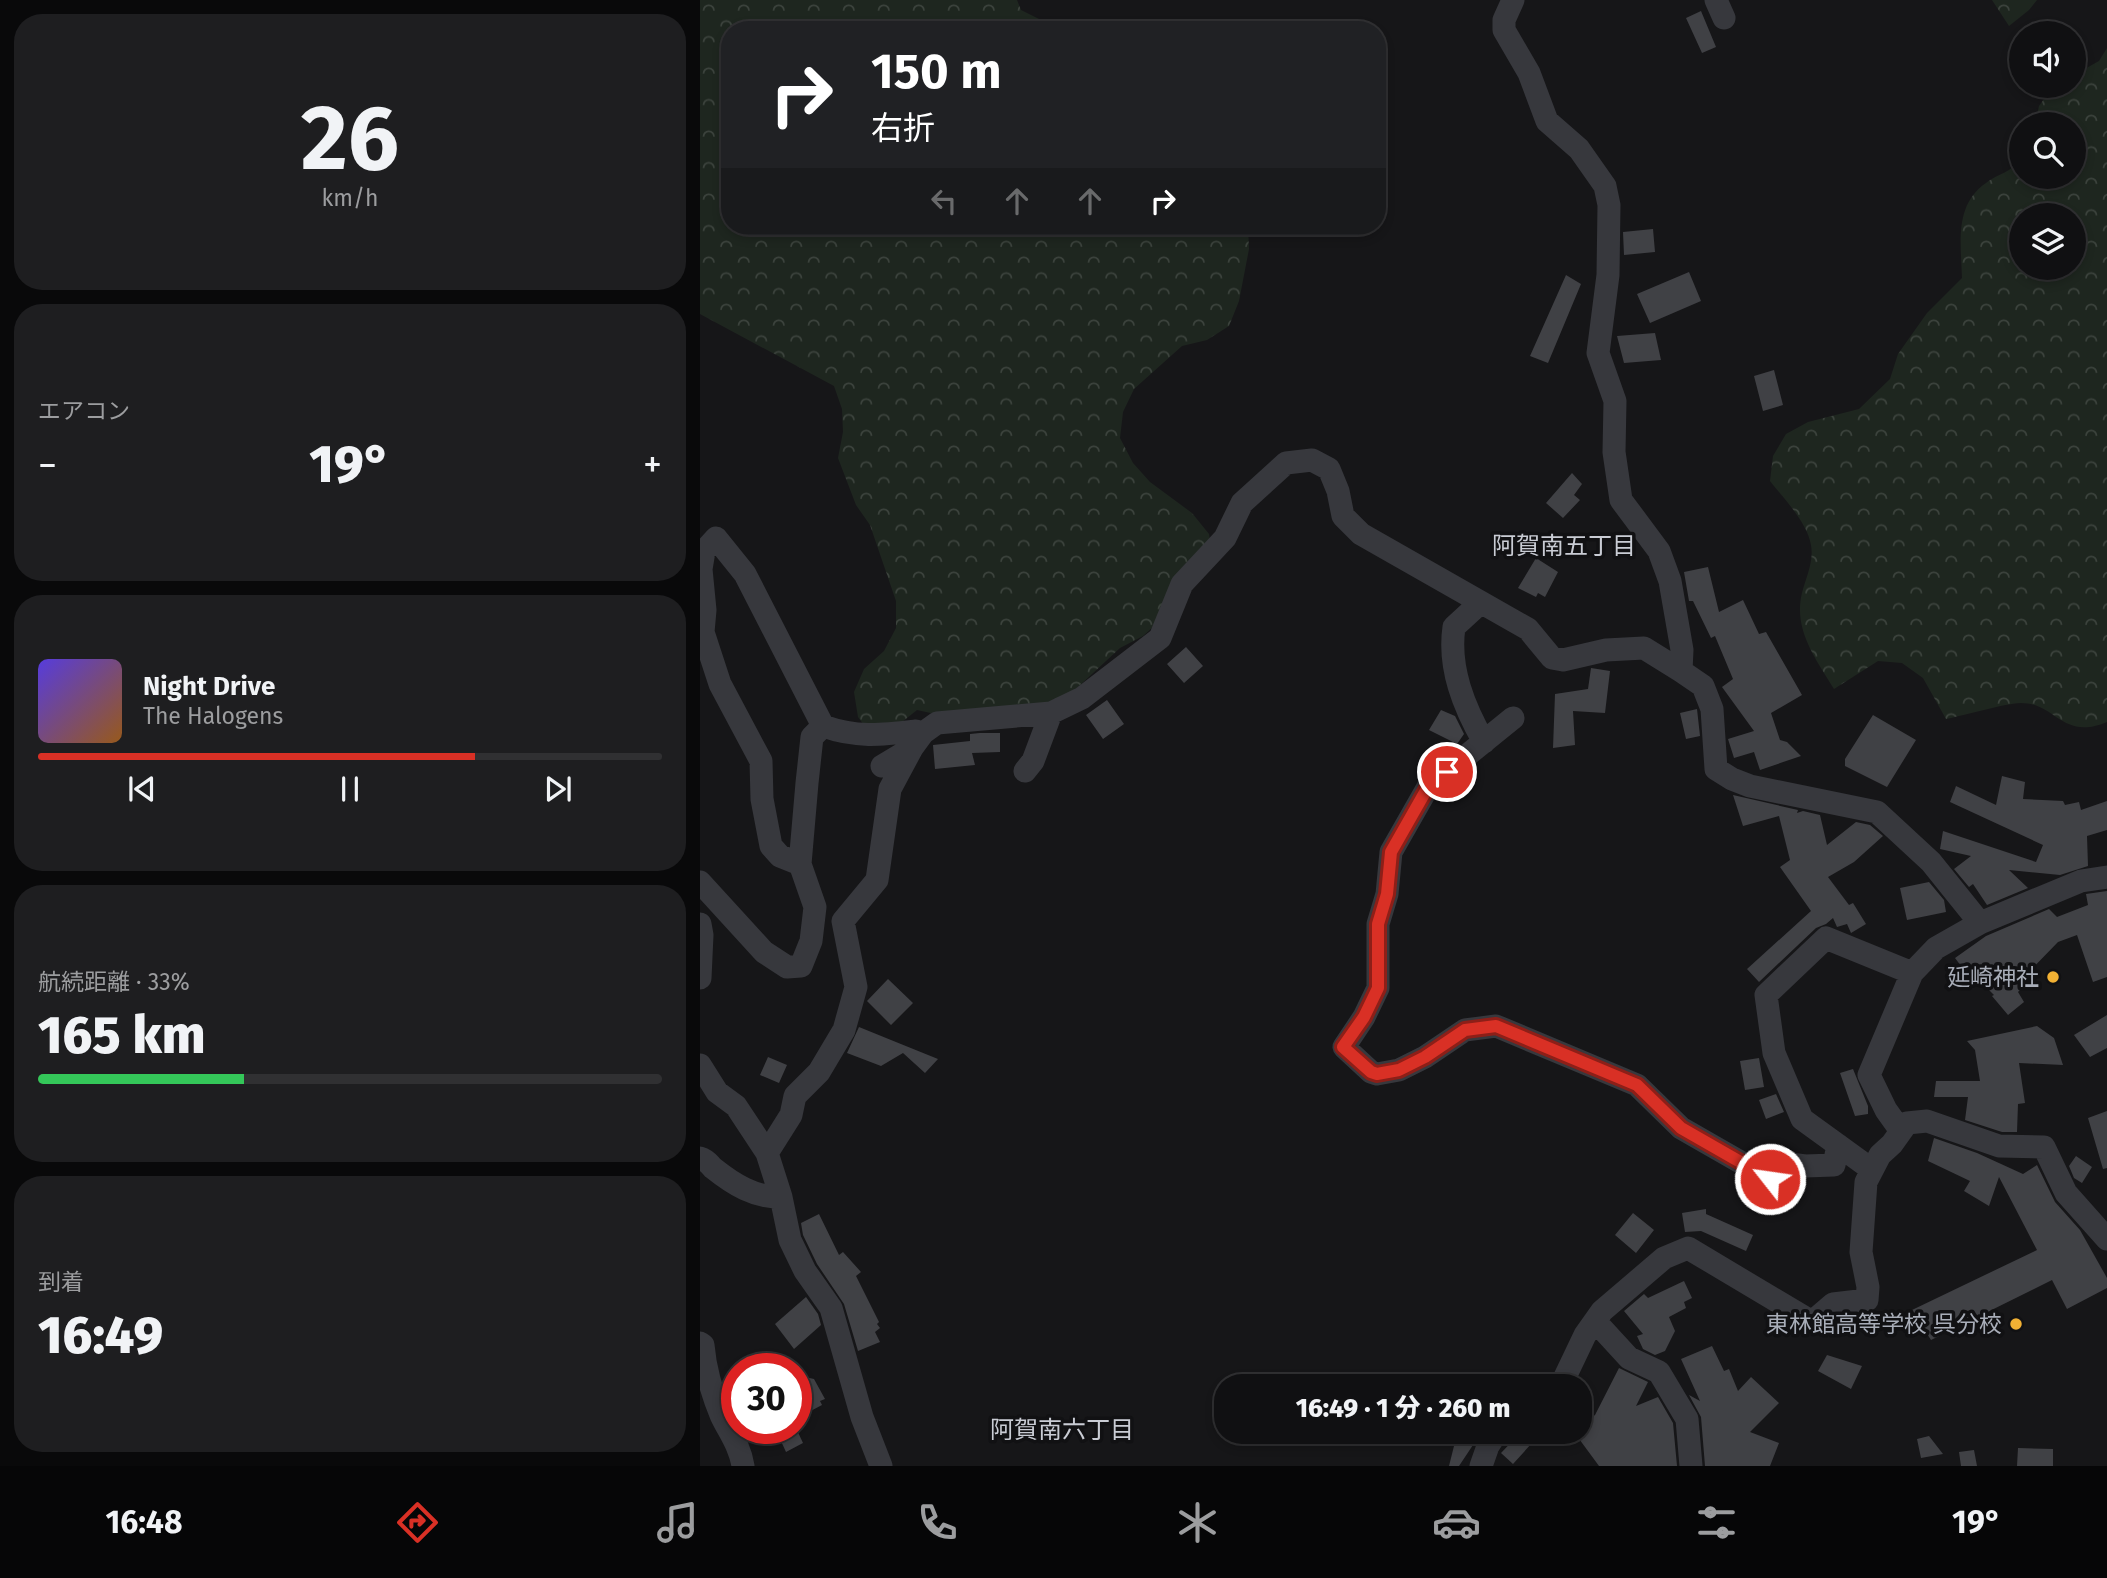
<!DOCTYPE html>
<html lang="ja">
<head>
<meta charset="utf-8">
<style>
	body { margin:0; font-family:"Fira Sans","Noto Sans JP",sans-serif; background:#1e1e20; color:#f1f3f6; height:100vh; display:flex; flex-direction:column; font-size:26px; white-space:nowrap }
	* { box-sizing:border-box; margin:0 }
	p { font-size:23px; color:#9c9d9f }
	.icon { flex:none; width:38px; height:38px; fill:none; stroke:currentColor; stroke-width:2; stroke-linecap:round; stroke-linejoin:round }
	.map { position:relative; flex:1; overflow:hidden }
	.drawer { display:flex; flex-direction:column; gap:14px; padding:14px; background:#09090a; width:700px }
	.drawer>* { flex:none }
	.guide { position:absolute; left:21px; top:21px; width:665px; height:214px; border-radius:28px; box-shadow:0 4px 10px #0003,0 0 0 2px #303032; background:#202124; color:#fff; overflow:hidden }
	.controls { position:absolute; left:1309px; top:21px; display:grid; gap:14px }
	.controls a { display:grid; place-items:center; width:77px; height:77px; border-radius:50%; background:#101012; box-shadow:0 4px 10px #0003,0 0 0 2px #303032; font-size:35px }
	.speed { position:absolute; left:21px; top:1353px; display:flex; gap:14px; font-size:35px; font-weight:700; text-align:center }
	.speed>* { display:grid; place-content:center; width:91px; height:91px; border-radius:50%; background:#101012; box-shadow:0 4px 10px #0003,0 0 0 2px #303032; line-height:1 }
	.speed .limit { border:10px solid #d22; background:#fff; color:#111 }
	.pin { position:absolute; display:grid; place-items:center; width:60px; height:60px; color:#fff; margin:-30px; border:4px solid #fff; border-radius:50%; box-shadow:0 2px 7px #0007 }
	.me { position:absolute; width:77px; margin:-38px; rotate:300deg; stroke-linejoin:round; filter:drop-shadow(0 0 5px #0008) }
	.turn { display:flex; align-items:center; gap:24px; height:147px; padding:0 35px; font-size:32px }
	.turn .icon { width:91px; height:91px; stroke-width:2.5 }
	.turn b { display:block; font-size:49px; line-height:60px }
	.lanes { display:flex; align-items:center; height:66px; padding:0 35px; background:#0003; justify-content:center; gap:35px; direction:ltr }
	.lanes .off { opacity:.35 }
	.big { font-size:52px; font-weight:800; line-height:1.1 }
	.drawer .card { flex:1; display:flex; flex-direction:column; justify-content:center; gap:10px; min-width:0; padding:0 24px; border-radius:28px; background:#1e1e20 }
	.drawer .dial { align-items:center; gap:0 }
	.dial b { font-size:91px; line-height:1 }
	.song { display:flex; align-items:center; gap:21px }
	.cover { width:84px; height:84px; border-radius:10px; background:linear-gradient(135deg,hsl(250 70% 55%),hsl(30 70% 35%)) }
	.played { height:7px; border-radius:4px; background:linear-gradient(90deg,#d93025 70%,#303032 70%) }
	.keys { display:flex; justify-content:space-around; direction:ltr }
	.heat { display:flex; justify-content:space-between; align-items:center; font-size:38px; direction:ltr }
	.charge { height:10px; border-radius:5px; background:linear-gradient(90deg,#34c759 33%,#303032 0) }
	.trip { position:absolute; left:514px; top:1374px; width:378px; height:70px; border-radius:28px; background:#101012; box-shadow:0 4px 10px #0003,0 0 0 2px #303032; font-weight:800; line-height:70px; text-align:center }
	.tabs { display:flex; height:112px; justify-content:space-around; align-items:center; background:#060607; color:#9c9d9f }
	.tabs .icon { width:49px; height:49px }
	.tabs .active { color:#d93025 }
	.tabs b { font-size:32px; color:#f1f3f6 }
	main { display:flex; flex:1; min-height:0 }
	.map>svg:first-child { display:block }
	.forest { fill:url(#forest-crowns); fill-rule:evenodd }
	.building { fill:#404145 }
	.lines { fill:none; stroke-linecap:round; stroke-linejoin:round }
	.minor { stroke:#37383d; stroke-width:23 }
	.route-casing { stroke:#8d1f18; stroke-width:18 }
	.route { stroke:#d93025; stroke-width:12 }
	.poi-dot { fill:#f2b134; stroke:#111113; stroke-width:2.5 }
	.labels { text-anchor:middle; dominant-baseline:central; stroke-width:7; stroke-linejoin:round; paint-order:stroke }
	.poi-label { font-size:23px; fill:#a8adb8; stroke:#111113; text-anchor:end }
	.neighbourhood-label { font-size:24px; fill:#c9ccd4; stroke:#111113 }
</style>
</head>
<body>
<main>
<section class="drawer">
<div class="card dial"><b>26</b><p>km/h</p></div>
<div class="card"><p>エアコン</p>
<div class="heat"><a>−</a><b class="big">19°</b><a>+</a></div>
</div>
<div class="card">
<div class="song"><i class="cover"></i><div><b>Night Drive</b><p>The Halogens</p></div></div>
<div class="played"></div>
<div class="keys"><svg class="icon" aria-label="previous" viewBox="0 0 24 24"><path d="M18 5L8 12l10 7zM5 5v14"/></svg><svg class="icon" aria-label="pause" viewBox="0 0 24 24"><path d="M8 5v14M16 5v14"/></svg><svg class="icon" aria-label="next" viewBox="0 0 24 24"><path d="M6 5l10 7-10 7zM19 5v14"/></svg></div>
</div>
<div class="card"><p>航続距離 · 33%</p><b class="big">165 km</b><div class="charge"></div></div>
<div class="card"><p>到着</p><b class="big">16:49</b></div>
</section>
<div class="map">
<svg width="1407" height="1466" viewBox="0 0 1407 1466">
	<defs>
		<pattern id="forest-crowns" width="20" height="18" patternUnits="userSpaceOnUse" patternTransform="scale(1.75)"><rect width="20" height="18" fill="#1e261f"/><path d="M2 6a3 3 0 1 1 6 0M12 15a3 3 0 1 1 6 0" fill="none" stroke="#3c433d"/></pattern>
	</defs>
	<rect width="100%" height="100%" fill="#161618"/>
	<path class="forest" d="M 0,0 L 317,0 L 321,10 L 361,30 L 30,30 L 30,226 L 548,226 L 549,249 L 539,301 L 529,326 L 507,340 L 482,346 L 434,389 L 423,412 L 420,438 L 433,463 L 450,482 L 492,513 L 509,534 L 513,559 L 462,619 L 443,636 L 420,648 L 364,700 L 340,709 L 240,715 L 217,710 L 197,726 L 172,736 L 158,717 L 154,692 L 164,669 L 184,651 L 196,628 L 196,601 L 170,525 L 156,505 L 138,458 L 143,432 L 142,409 L 134,386 L 0,314 Z
		M 1292,0 L 1337,0 L 1329,10 L 1309,26 Z
		M 1407,48 L 1407,722 C 1362,741 1356,703 1321,703 C 1302,704 1266,715 1246,719 L 1223,678 L 1202,663 L 1178,661 L 1134,689 C 1116,659 1093,630 1102,593 C 1106,577 1114,562 1111,545 C 1107,522 1084,499 1070,481 L 1073,456 L 1086,434 L 1108,422 L 1159,409 L 1190,379 L 1198,354 L 1227,313 L 1262,278 C 1261,243 1254,205 1286,183 C 1301,172 1307,175 1321,159 L 1321,177 L 1374,177 L 1374,124 L 1335,124 L 1339,106 L 1353,86 L 1374,86 L 1374,75 L 1399,61 ZM 1321,215 L 1374,215 L 1374,268 L 1321,268 Z"/>
	<path class="building" d="M 1001,11 L 1016,47 L 1002,53 L 986,18 Z
		M 953,229 L 955,252 L 924,255 L 923,232 Z
		M 989,272 L 1001,301 L 950,323 L 937,294 Z
		M 866,275 L 881,284 L 848,363 L 830,356 Z
		M 955,333 L 961,360 L 924,363 L 917,336 Z
		M 1074,370 L 1083,405 L 1063,411 L 1054,376 Z
		M 872,473 L 882,484 L 874,495 L 880,500 L 863,518 L 846,503 Z
		M 836,558 L 858,572 L 845,597 L 838,593 L 836,597 L 818,588 Z
		M 1008,567 L 1019,612 L 1043,600 L 1059,634 L 1066,632 L 1102,695 L 1071,713 L 1080,740 L 1087,742 L 1101,756 L 1060,770 L 1054,752 L 1034,758 L 1028,739 L 1054,731 L 1022,687 L 1033,679 L 1015,636 L 1011,638 L 993,601 L 989,601 L 984,572 Z
		M 486,647 L 503,666 L 484,683 L 467,664 Z
		M 891,668 L 910,671 L 905,713 L 873,711 L 875,745 L 853,748 L 855,694 L 888,689 Z
		M 407,700 L 424,724 L 403,739 L 386,715 Z
		M 997,709 L 1000,736 L 986,739 L 980,713 Z
		M 741,710 L 755,716 L 764,734 L 757,744 L 729,730 Z
		M 1173,715 L 1216,740 L 1187,787 L 1145,766 L 1145,759 Z
		M 280,733 L 300,733 L 300,752 L 272,753 L 275,765 L 235,769 L 233,745 L 270,741 L 270,734 Z
		M 1302,776 L 1325,782 L 1323,799 L 1363,801 L 1365,805 L 1379,802 L 1381,810 L 1407,801 L 1407,830 L 1387,836 L 1388,866 L 1360,875 L 1309,870 L 1328,888 L 1287,905 L 1273,884 L 1269,887 L 1254,869 L 1271,856 L 1240,849 L 1243,831 L 1336,862 L 1343,845 L 1250,802 L 1256,786 L 1296,805 Z
		M 1033,795 L 1098,810 L 1097,813 L 1103,811 L 1120,815 L 1127,845 L 1156,822 L 1170,825 L 1183,836 L 1154,862 L 1128,877 L 1149,905 L 1153,903 L 1166,924 L 1151,933 L 1147,924 L 1137,927 L 1133,918 L 1126,924 L 1116,928 L 1059,982 L 1047,969 L 1111,911 L 1080,867 L 1090,860 L 1079,816 L 1043,826 Z
		M 1229,882 L 1244,900 L 1246,912 L 1207,920 L 1200,888 Z
		M 1407,891 L 1407,977 L 1393,982 L 1377,935 L 1358,942 L 1326,975 L 1331,978 L 1318,992 L 1324,1002 L 1308,1015 L 1292,996 L 1294,995 L 1270,971 L 1267,974 L 1255,958 L 1286,936 L 1349,909 L 1357,917 L 1388,905 L 1386,894 Z
		M 188,979 L 213,1003 L 191,1025 L 167,1001 Z
		M 1407,1015 L 1407,1048 L 1390,1057 L 1374,1035 Z
		M 1337,1026 L 1354,1038 L 1363,1065 L 1319,1063 L 1325,1103 L 1318,1104 L 1317,1132 L 1302,1132 L 1265,1120 L 1268,1097 L 1234,1097 L 1236,1081 L 1280,1081 L 1275,1050 L 1267,1041 Z
		M 159,1027 L 191,1040 L 238,1059 L 225,1073 L 203,1053 L 181,1066 L 147,1053 Z
		M 68,1057 L 87,1065 L 79,1083 L 60,1075 Z
		M 1059,1058 L 1064,1087 L 1045,1090 L 1040,1061 Z
		M 1153,1069 L 1168,1106 L 1168,1114 L 1155,1116 L 1140,1073 Z
		M 1076,1094 L 1084,1112 L 1066,1119 L 1059,1100 Z
		M 1407,1111 L 1407,1168 L 1403,1169 L 1388,1118 Z
		M 1234,1138 L 1277,1153 L 1323,1174 L 1337,1165 L 1355,1202 L 1380,1230 L 1407,1278 L 1407,1288 L 1367,1309 L 1352,1280 L 1231,1340 L 1212,1310 L 1337,1250 L 1299,1177 L 1289,1206 L 1264,1191 L 1270,1181 L 1228,1161 Z
		M 1376,1156 L 1392,1167 L 1382,1183 L 1374,1178 L 1369,1166 Z
		M 1006,1209 L 1006,1214 L 1053,1235 L 1046,1251 L 1001,1231 L 985,1232 L 982,1213 Z
		M 933,1213 L 954,1230 L 936,1253 L 915,1235 Z
		M 119,1214 L 139,1255 L 143,1252 L 161,1272 L 156,1276 L 179,1322 L 177,1324 L 180,1328 L 175,1332 L 180,1342 L 158,1351 L 144,1304 L 117,1264 L 103,1235 L 101,1223 Z
		M 984,1281 L 992,1298 L 984,1302 L 986,1308 L 969,1317 L 975,1331 L 965,1351 L 955,1355 L 943,1349 L 937,1336 L 943,1334 L 924,1311 L 944,1294 L 948,1298 Z
		M 106,1297 L 118,1314 L 121,1325 L 94,1349 L 75,1324 Z
		M 1012,1346 L 1024,1371 L 1029,1369 L 1038,1391 L 1051,1377 L 1079,1403 L 1050,1432 L 1079,1443 L 1070,1466 L 1005,1466 L 1001,1417 L 989,1395 L 1000,1401 L 981,1359 Z
		M 1127,1355 L 1162,1366 L 1151,1389 L 1118,1371 Z
		M 919,1368 L 948,1382 L 936,1406 L 958,1397 L 973,1423 L 977,1466 L 899,1466 L 874,1432 L 880,1432 L 880,1426 L 895,1415 Z
		M 96,1375 L 114,1379 L 125,1399 L 120,1401 L 122,1405 L 103,1415 L 96,1402 Z
		M 75,1428 L 96,1428 L 103,1443 L 86,1452 Z
		M 762,1432 L 776,1432 L 773,1445 L 759,1466 L 749,1466 L 755,1442 Z
		M 821,1432 L 842,1432 L 813,1464 L 801,1453 Z
		M 1229,1436 L 1243,1454 L 1221,1458 L 1217,1439 Z
		M 1318,1448 L 1353,1449 L 1353,1466 L 1317,1466 Z
		M 1274,1450 L 1277,1466 L 1261,1466 L 1259,1452 Z"/>
	<g class="lines">
		<path class="minor" d="M 813,0 L 804,20 L 804,30 L 829,73 L 847,121 L 879,149 L 905,186 L 909,205 L 908,275 L 898,353 L 915,401 L 914,452 L 921,500 L 959,551 L 970,581 L 982,650 L 981,671
			M 1016,0 L 1024,18
			M 779,604 L 754,627 C 748,668 764,707 784,742
			M 813,718 L 728,787 L 691,852 L 687,894 L 678,924 L 678,988 L 664,1017 L 644,1047 L 671,1072 L 677,1074 L 699,1070 L 725,1057 L 765,1030 L 796,1026 L 937,1085 L 981,1128 L 1070,1179 L 1083,1163 L 1105,1166 L 1134,1165 L 1138,1145
			M 182,766 L 212,748 L 223,733 L 237,723 L 351,713
			M 325,771 L 333,761 L 351,713 L 382,698 L 460,638 L 482,584 L 525,538 L 542,503 L 586,463 L 612,460 L 629,469 L 638,491 L 643,516 L 661,534 L 828,629 L 852,658 L 863,660 L 906,650 L 944,648 L 981,671 L 1003,686 L 1012,709 L 1016,769 L 1032,779 L 1050,786 L 1177,812 L 1231,862 L 1280,923
			M 100,864 L 80,856 L 71,846 L 62,799 L 61,761 L 20,684 L 3,632 L 5,610 L 1,569 L 4,551 L 16,538 L 45,574 L 123,726 C 157,738 181,735 216,731 L 223,733
			M 0,882 L 64,952 L 87,967 L 101,966 L 111,941 L 115,907 L 100,864 L 107,783 L 112,737 L 123,726
			M 0,924 L 2,935 L 0,978
			M 0,1065 L 17,1092 L 36,1106 L 67,1153 L 81,1197 L 90,1240 L 105,1271 L 131,1308 L 162,1417 L 181,1466
			M 1201,1131 L 1186,1110 L 1169,1075 L 1212,973 L 1236,948 L 1280,923 L 1381,881 L 1407,877
			M 67,1153 L 91,1115 L 95,1096 L 119,1072 L 144,1030 L 156,987 L 143,921 L 177,880 L 190,789 L 212,748
			M 0,1158 C 7,1160 8,1163 13,1168 C 33,1184 55,1198 81,1197
			M 1171,1169 L 1102,1119 L 1074,1053 L 1066,995 L 1126,938 L 1212,973
			M 895,1321 L 929,1358 L 959,1372 L 987,1419 L 991,1466
			M 0,1343 L 3,1345 C 5,1369 12,1393 21,1415 C 29,1432 40,1446 43,1466
			M 855,1386 L 864,1379 L 885,1335 L 902,1311 L 964,1258 L 988,1248 L 1112,1322 L 1133,1304 L 1167,1300 L 1168,1287 L 1161,1252 L 1166,1182 L 1180,1155 L 1192,1144 L 1207,1123 L 1227,1121 L 1299,1146 L 1344,1147 L 1366,1193 L 1407,1239
			M 781,1466 L 788,1446 L 797,1432"/>
	</g>
	<g class="lines">
		<defs>
			<path id="route" d="M 747,772 L 728,787 L 691,852 L 687,894 L 678,924 L 678,988 L 664,1017 L 643,1047 L 671,1072 L 677,1074 L 699,1070 L 725,1057 L 765,1030 L 796,1026 L 937,1085 L 981,1128 L 1070,1179"/>
		</defs>
		<use href="#route" class="route-casing"/>
		<use href="#route" class="route"/>
	</g>
	<g class="poi-dot">
		<circle cx="1353" cy="977" r="7"/>
		<circle cx="1316" cy="1324" r="7"/>
	</g>
	<g class="labels">
		<g class="poi-label">
			<text x="1339" y="977">延崎神社</text>
			<text x="1302" y="1324">東林館高等学校 呉分校</text>
		</g>
		<g class="neighbourhood-label">
			<text x="864" y="546">阿賀南五丁目</text>
			<text x="362" y="1430">阿賀南六丁目</text>
		</g>
	</g>
</svg>
<div class="controls">
<a><svg class="icon" aria-label="sound" viewBox="0 0 24 24"><path d="M4 9h4l5-4v14l-5-4H4zM17 9q2 3 0 6"/></svg></a>
<a><svg class="icon" aria-label="search" viewBox="0 0 24 24"><circle cx="10" cy="10" r="6"/><path d="M15 15l6 6"/></svg></a>
<a><svg class="icon" aria-label="layers" viewBox="0 0 24 24"><path d="M12 4l9 5-9 5-9-5zM3 14l9 5 9-5"/></svg></a>
</div>
<div class="speed"><div class="limit">30</div></div>
<div class="pin" style="left:747px;top:772px;background:#d93025"><svg class="icon" aria-label="arrive" viewBox="0 0 24 24"><path d="M6 21V4h12l-3 4 3 4H6"/></svg></div>
<svg class="me" style="left:1070px;top:1179px" viewBox="-20 -20 40 40"><circle r="17" fill="#d93025" stroke="#fff" stroke-width="3"/><path d="M0-11L8 9 0 5-8 9z" fill="#fff"/></svg>
<div class="trip">16:49 · 1 分 · 260 m</div>
<div class="guide">
<div class="turn"><svg class="icon" aria-label="right" viewBox="0 0 24 24"><path d="M7 20v-9h11M14 6l5 5-5 5"/></svg><div><b>150 m</b>右折</div></div>
<div class="lanes"><svg class="icon off" aria-label="left" viewBox="0 0 24 24"><path d="M17 20v-9H6M10 6l-5 5 5 5"/></svg><svg class="icon off" aria-label="ahead" viewBox="0 0 24 24"><path d="M12 20V5M6 11l6-6 6 6"/></svg><svg class="icon off" aria-label="ahead" viewBox="0 0 24 24"><path d="M12 20V5M6 11l6-6 6 6"/></svg><svg class="icon" aria-label="right" viewBox="0 0 24 24"><path d="M7 20v-9h11M14 6l5 5-5 5"/></svg></div>
</div>
</div>
</main>
<nav class="tabs">
<b>16:48</b>
<svg class="icon active" aria-label="directions" viewBox="0 0 24 24"><path d="M12 3l9 9-9 9-9-9zM9 14v-3h6M13 9l2 2-2 2"/></svg>
<svg class="icon" aria-label="music" viewBox="0 0 24 24"><path d="M9 18V5l10-2v13"/><circle cx="6" cy="18" r="3"/><circle cx="16" cy="16" r="3"/></svg>
<svg class="icon" aria-label="phone" viewBox="0 0 24 24"><path d="M5 4h4l2 5-3 2q2 4 5 5l2-3 5 2v4C11 20 4 13 5 4z"/></svg>
<svg class="icon" aria-label="climate" viewBox="0 0 24 24"><path d="M12 3v18M4 7l16 10M4 17L20 7"/></svg>
<svg class="icon" aria-label="car" viewBox="0 0 24 24"><path d="M5 17H2v-5l4-1 3-4h7l3 4 3 1v5h-3M9 17h6M6 11h13"/><circle cx="7" cy="17" r="2"/><circle cx="17" cy="17" r="2"/></svg>
<svg class="icon" aria-label="filters" viewBox="0 0 24 24"><path d="M4 7h16M4 17h16"/><circle cx="9" cy="7" r="2"/><circle cx="15" cy="17" r="2"/></svg>
<b>19°</b>
</nav>
</body>
</html>
